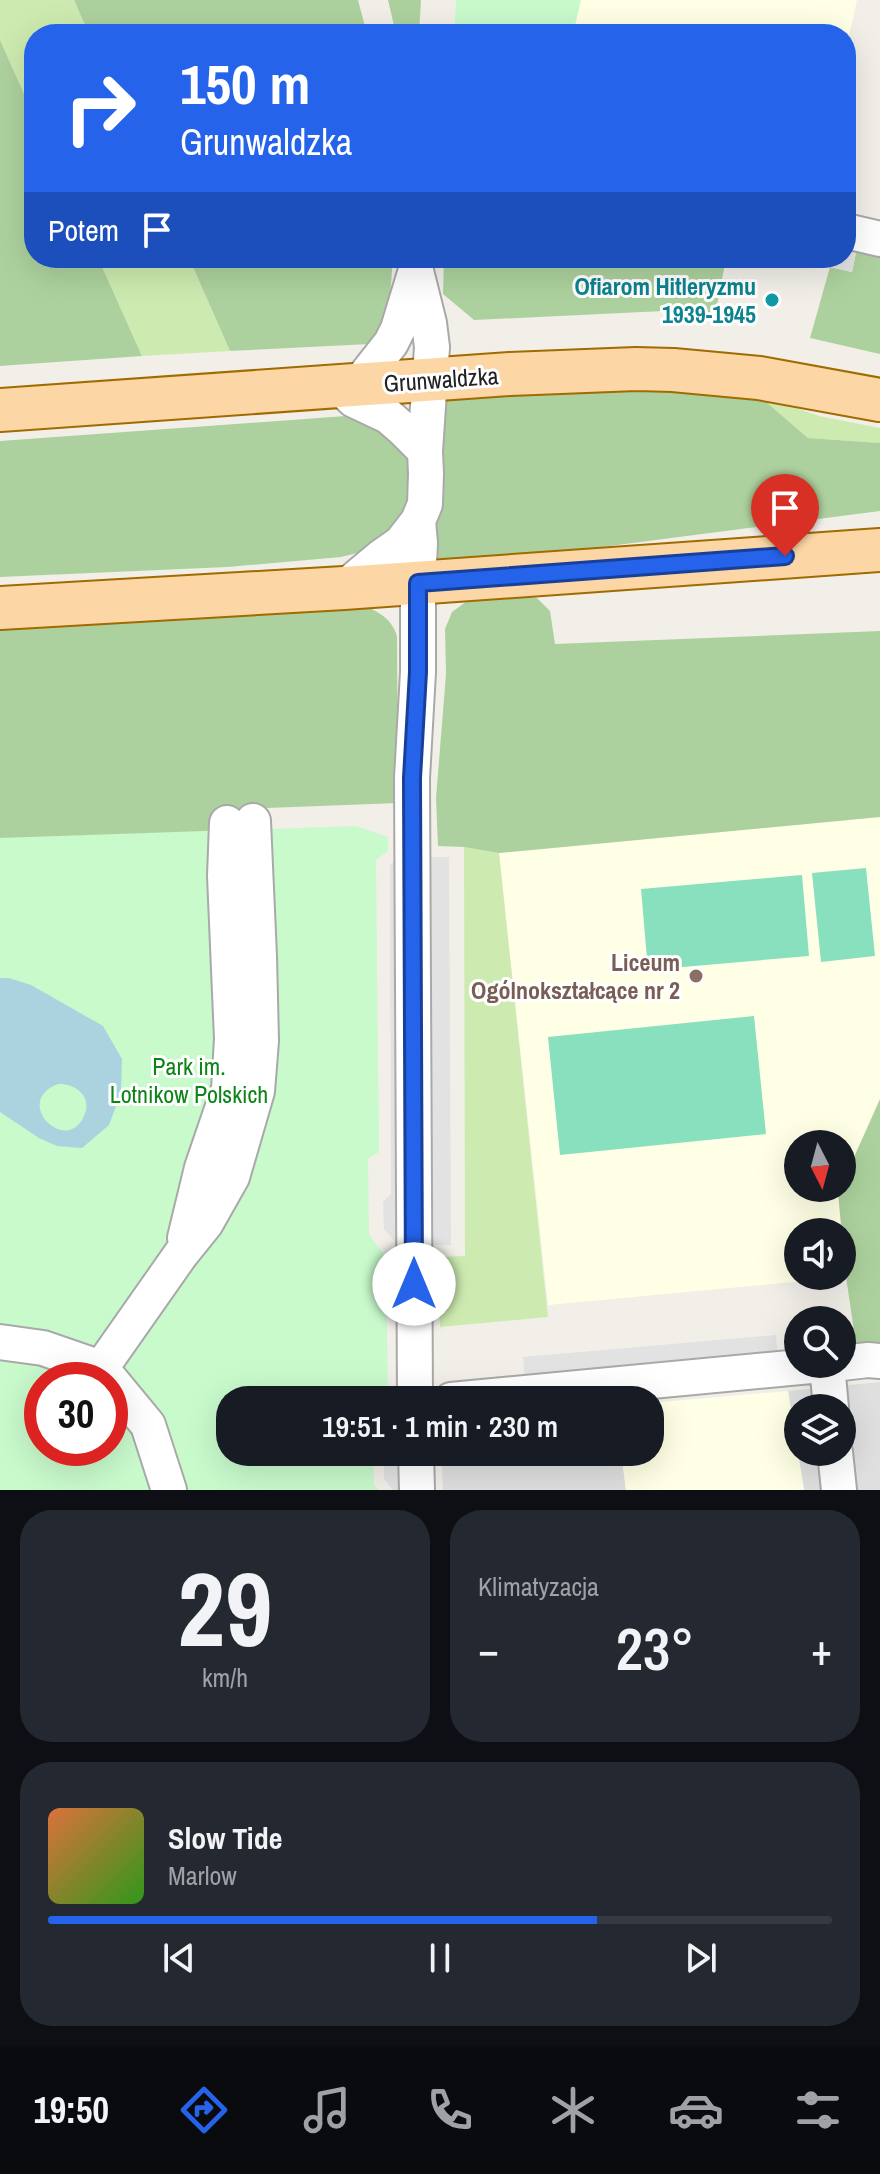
<!DOCTYPE html>
<html lang="pl">
<head>
<meta charset="utf-8">
<style>
	body { margin:0; font-family:"Archivo Narrow",sans-serif; background:#242831; color:#f1f3f6; height:100vh; display:flex; flex-direction:column; font-size:30px; white-space:nowrap }
	* { box-sizing:border-box; margin:0 }
	p { font-size:26px; color:#9ea1a6 }
	.icon { flex:none; width:44px; height:44px; fill:none; stroke:currentColor; stroke-width:2; stroke-linecap:round; stroke-linejoin:round }
	.map { position:relative; height:1490px; overflow:hidden }
	.sheet { display:flex; flex-direction:column; gap:20px; padding:20px; background:#0d0f14; flex:1 }
	.sheet>* { flex:none }
	.top-card { position:absolute; left:24px; top:24px; width:832px; height:244px; border-radius:32px; box-shadow:0 8px 32px #0002; background:#2563eb; color:#fff; overflow:hidden }
	.needle { width:52px; rotate:174deg }
	.controls { position:absolute; left:784px; top:1130px; display:grid; gap:16px }
	.controls a { display:grid; place-items:center; width:72px; height:72px; border-radius:50%; background:#171b24; box-shadow:0 8px 32px #0002; font-size:40px }
	.speed { position:absolute; left:24px; top:1362px; display:flex; gap:16px; font-size:40px; font-weight:700; text-align:center }
	.speed>* { display:grid; place-content:center; width:104px; height:104px; border-radius:50%; background:#171b24; box-shadow:0 8px 32px #0002; line-height:1 }
	.speed .limit { border:12px solid #d22; background:#fff; color:#111 }
	.pin { position:absolute; display:grid; place-items:center; width:68px; height:68px; color:#fff; margin:-82px -34px; border-radius:50% 50% 50% 0; rotate:-45deg; box-shadow:0 0 8px #0007 }
	.pin .icon { rotate:45deg }
	.me { position:absolute; width:88px; margin:-44px; rotate:0deg; stroke-linejoin:round; filter:drop-shadow(0 0 6px #0008) }
	.turn { display:flex; align-items:center; gap:28px; height:168px; padding:0 24px; font-size:36px }
	.turn .icon { width:104px; height:104px; stroke-width:2.5 }
	.turn b { display:block; font-size:56px; line-height:68px }
	.then { display:flex; align-items:center; height:76px; padding:0 24px; background:#0003; gap:16px; font-size:30px }
	.big { font-size:60px; font-weight:600; line-height:1.1 }
	.sheet .card { flex:1; display:flex; flex-direction:column; justify-content:center; gap:12px; min-width:0; padding:0 28px; border-radius:32px; background:#242831 }
	.sheet .dial { align-items:center; gap:0 }
	.dial b { font-size:104px; line-height:1 }
	.song { display:flex; align-items:center; gap:24px }
	.cover { width:96px; height:96px; border-radius:12px; background:linear-gradient(135deg,hsl(20 70% 55%),hsl(110 70% 35%)) }
	.played { height:8px; border-radius:4px; background:linear-gradient(90deg,#2563eb 70%,#363941 70%) }
	.keys { display:flex; justify-content:space-around; direction:ltr }
	.heat { display:flex; justify-content:space-between; align-items:center; font-size:44px; direction:ltr }
	.sheet .tiles { flex:1; display:grid; gap:20px; grid-template-columns:1fr 1fr }
	.card:last-child { grid-column:span 2 }
	.trip { position:absolute; left:216px; top:1386px; width:448px; height:80px; border-radius:32px; background:#171b24; box-shadow:0 8px 32px #0002; font-weight:600; line-height:80px; text-align:center }
	.tabs { display:flex; height:128px; justify-content:space-around; align-items:center; background:#090b0e; color:#9ea1a6 }
	.tabs .icon { width:56px; height:56px }
	.tabs .active { color:#2563eb }
	.tabs b { font-size:36px; color:#f1f3f6 }
	.map>svg:first-child { display:block }
	.residential { fill:#e0dfdf }
	.education { fill:#ffffe5 }
	.grass { fill:#cdebb0 }
	.forest { fill:#add19e }
	.park { fill:#c8facc; fill-rule:evenodd }
	.pitch { fill:#88e0be }
	.parking { fill:#e2e2e2 }
	.water { fill:#aad3df; fill-rule:evenodd }
	.lines { fill:none; stroke-linecap:round; stroke-linejoin:round }
	.minor-casing { stroke:#a9a9a9; stroke-width:38 }
	.major-casing { stroke:#a06b00; stroke-width:46 }
	.minor { stroke:#fff; stroke-width:34 }
	.major { stroke:#fcd6a4; stroke-width:42 }
	.route-casing { stroke:#184099; stroke-width:20 }
	.route { stroke:#2563eb; stroke-width:14 }
	.culture-dot { fill:#0f9aa8; stroke:#fff; stroke-width:3 }
	.education-dot { fill:#8d6e63; stroke:#fff; stroke-width:3 }
	.labels { text-anchor:middle; dominant-baseline:central; stroke-width:6; stroke-linejoin:round; paint-order:stroke }
	.culture-label { font-size:24px; font-weight:bold; fill:#0d838f; stroke:#fff; text-anchor:end }
	.street-label { font-size:24px; fill:#222; stroke:#fff }
	.education-label { font-size:24px; font-weight:bold; fill:#785e54; stroke:#fff; text-anchor:end }
	.park-label { font-size:24px; fill:#0c8416; stroke:#fff }
</style>
</head>
<body>
<div class="map">
<svg width="880" height="1490" viewBox="0 0 880 1490">
	<rect width="100%" height="100%" fill="#f2efe9"/>
	<path class="residential" d="M 880,1382 L 880,1490 L 804,1490 L 798,1452 L 842,1452 L 842,1408 L 798,1408 L 798,1452 L 788,1391 Z
		M 441,1452 L 621,1452 L 626,1490 L 443,1490 Z"/>
	<path class="education" d="M 456,0 L 857,0 L 846,50 L 846,34 L 454,34 Z
		M 880,817 L 880,1099 L 842,1185 L 842,1144 L 798,1144 L 798,1188 L 841,1188 L 838,1193 L 842,1232 L 798,1232 L 798,1276 L 842,1276 L 842,1232 L 846,1277 L 548,1305 L 499,853 Z
		M 788,1391 L 804,1490 L 626,1490 L 621,1452 L 650,1452 L 650,1403 Z"/>
	<path class="grass" d="M 0,0 L 74,0 L 89,34 L 34,34 L 34,116 L 0,40 Z
		M 98,258 L 189,258 L 230,351 L 142,356 Z
		M 758,395 L 819,416 L 880,428 L 880,443 L 808,438 Z
		M 464,847 L 499,853 L 548,1317 L 440,1327 L 437,1257 L 465,1256 Z"/>
	<path class="forest" d="M 74,0 L 358,0 L 367,34 L 89,34 Z
		M 388,0 L 421,0 L 419,34 L 396,34 Z
		M 0,40 L 34,116 L 34,258 L 98,258 L 142,356 L 0,366 Z
		M 857,248 L 880,254 L 880,354 L 810,338 L 830,267 L 852,272 Z
		M 189,258 L 393,258 C 390,290 392,319 370,344 L 230,351 Z
		M 444,258 L 726,258 L 715,316 L 684,310 L 474,320 L 443,294 Z
		M 643,387 L 758,395 L 808,438 L 880,443 L 880,511 L 594,548 L 437,563 L 434,544 L 440,498 L 439,396 Z
		M 346,416 L 363,417 L 405,453 L 408,464 L 410,493 L 406,510 L 400,522 L 369,550 L 341,557 L 227,567 L 0,577 L 0,441 Z
		M 515,596 L 537,598 L 550,611 L 555,644 L 880,631 L 880,817 L 499,853 L 464,847 L 438,846 L 436,798 L 446,674 L 445,629 L 452,612 L 467,601 Z
		M 363,605 C 379,612 392,619 397,636 L 398,803 L 217,810 L 215,830 L 0,1325 L 0,621 Z
		M 880,1099 L 880,1344 L 856,1344 L 846,1277 L 838,1193 Z"/>
	<path class="park" d="M 456,0 L 581,0 L 573,34 L 454,34 Z
		M 356,826 L 388,837 L 388,851 L 376,860 L 379,1152 L 368,1159 L 369,1235 L 386,1257 L 388,1400 L 230,1400 L 230,1452 L 373,1452 L 374,1484 L 378,1490 L 0,1490 L 0,838 ZM 42,1380 L 110,1380 L 110,1448 L 42,1448 Z"/>
	<path class="pitch" d="M 866,868 L 875,956 L 821,962 L 812,873 Z
		M 802,875 L 809,956 L 648,970 L 641,889 Z
		M 754,1016 L 766,1134 L 560,1155 L 548,1037 Z"/>
	<path class="parking" d="M 846,246 L 857,248 L 852,272 L 787,258 L 846,258 Z
		M 399,856 L 400,1247 L 384,1229 L 383,1202 L 391,1194 L 390,865 Z
		M 426,857 L 449,857 L 451,1245 L 428,1245 Z
		M 776,1335 L 778,1358 L 525,1381 L 523,1357 Z
		M 384,1452 L 401,1452 L 403,1490 L 393,1490 L 384,1479 Z"/>
	<path class="water" d="M 0,978 L 9,978 L 31,985 L 103,1026 L 122,1059 L 121,1093 L 109,1125 L 82,1148 L 57,1146 L 39,1138 L 0,1112 ZM 58,1084 C 76,1083 93,1097 84,1116 C 67,1156 11,1102 58,1084 Z"/>
	<g class="lines">
		<defs>
			<path id="minor" d="M 846,231 L 880,239
				M 358,385 L 391,343 L 398,329 L 416,270
				M 339,386 L 354,400 L 388,416 L 404,430 L 425,451
				M 344,588 L 381,557 L 401,543 L 418,521 L 425,504 L 426,474 L 425,451 L 432,347 L 429,323 L 416,271
				M 185,1238 L 202,1168 L 229,1089 L 232,1039 L 225,876 L 227,823
				M 0,1342 L 43,1348 L 101,1368 L 148,1425 L 169,1490
				M 842,1363 L 868,1360 L 880,1361
				M 827,1365 L 831,1408
				M 101,1368 L 181,1254 L 206,1223 L 232,1177 L 257,1091 L 261,1041 L 259,956 L 253,821
				M 415,1400 L 412,778 L 418,672 L 418,583 L 420,543 L 418,521
				M 451,1400 L 832,1364
				M 416,1452 L 417,1490
				M 835,1452 L 839,1490"/>
			<path id="major" d="M 0,410 L 510,374 L 636,369 L 673,370 L 759,378 L 880,400
				M 0,608 L 344,588 L 880,550"/>
		</defs>
		<use href="#minor" class="minor-casing"/>
		<use href="#major" class="major-casing"/>
		<use href="#minor" class="minor"/>
		<use href="#major" class="major"/>
	</g>
	<g class="lines">
		<defs>
			<path id="route" d="M 414,1284 L 412,778 L 418,672 L 418,583 L 785,556"/>
		</defs>
		<use href="#route" class="route-casing"/>
		<use href="#route" class="route"/>
	</g>
	<circle class="culture-dot" cx="772" cy="300" r="8"/>
	<circle class="education-dot" cx="696" cy="976" r="8"/>
	<g class="labels">
		<g class="culture-label">
			<text x="756" y="286">Ofiarom Hitleryzmu<tspan x="756" dy="28">1939-1945</tspan></text>
		</g>
		<g class="street-label">
			<text transform="translate(441 379) rotate(-4)">Grunwaldzka</text>
		</g>
		<g class="education-label">
			<text x="680" y="962">Liceum<tspan x="680" dy="28">Ogólnokształcące nr 2</tspan></text>
		</g>
		<g class="park-label">
			<text x="189" y="1066">Park im.<tspan x="189" dy="28">Lotnikow Polskich</tspan></text>
		</g>
	</g>
</svg>
<div class="controls">
<a><svg class="needle" viewBox="-14 -14 28 28"><path d="M0-13l5 13h-10z" fill="#e53935"/><path d="M0 13l5-13h-10z" fill="#9ea1a6"/></svg></a>
<a><svg class="icon" aria-label="sound" viewBox="0 0 24 24"><path d="M4 9h4l5-4v14l-5-4H4zM17 9q2 3 0 6"/></svg></a>
<a><svg class="icon" aria-label="search" viewBox="0 0 24 24"><circle cx="10" cy="10" r="6"/><path d="M15 15l6 6"/></svg></a>
<a><svg class="icon" aria-label="layers" viewBox="0 0 24 24"><path d="M12 4l9 5-9 5-9-5zM3 14l9 5 9-5"/></svg></a>
</div>
<div class="speed"><div class="limit">30</div></div>
<div class="pin" style="left:785px;top:556px;background:#d93025"><svg class="icon" aria-label="arrive" viewBox="0 0 24 24"><path d="M6 21V4h12l-3 4 3 4H6"/></svg></div>
<svg class="me" style="left:414px;top:1284px" viewBox="-20 -20 40 40"><circle r="19" fill="#fff"/><path d="M0-13L10 11 0 6-10 11z" fill="#2563eb"/></svg>
<div class="trip">19:51 · 1 min · 230 m</div>
<div class="top-card">
<div class="turn"><svg class="icon" aria-label="right" viewBox="0 0 24 24"><path d="M7 20v-9h11M14 6l5 5-5 5"/></svg><div><b>150 m</b>Grunwaldzka</div></div>
<div class="then">Potem<svg class="icon" aria-label="arrive" viewBox="0 0 24 24"><path d="M6 21V4h12l-3 4 3 4H6"/></svg></div>
</div>
</div>
<section class="sheet">
<div class="tiles">
<div class="card dial"><b>29</b><p>km/h</p></div>
<div class="card"><p>Klimatyzacja</p>
<div class="heat"><a>−</a><b class="big">23°</b><a>+</a></div>
</div>
<div class="card">
<div class="song"><i class="cover"></i><div><b>Slow Tide</b><p>Marlow</p></div></div>
<div class="played"></div>
<div class="keys"><svg class="icon" aria-label="previous" viewBox="0 0 24 24"><path d="M18 5L8 12l10 7zM5 5v14"/></svg><svg class="icon" aria-label="pause" viewBox="0 0 24 24"><path d="M8 5v14M16 5v14"/></svg><svg class="icon" aria-label="next" viewBox="0 0 24 24"><path d="M6 5l10 7-10 7zM19 5v14"/></svg></div>
</div>
</div>
</section>
<nav class="tabs">
<b>19:50</b>
<svg class="icon active" aria-label="directions" viewBox="0 0 24 24"><path d="M12 3l9 9-9 9-9-9zM9 14v-3h6M13 9l2 2-2 2"/></svg>
<svg class="icon" aria-label="music" viewBox="0 0 24 24"><path d="M9 18V5l10-2v13"/><circle cx="6" cy="18" r="3"/><circle cx="16" cy="16" r="3"/></svg>
<svg class="icon" aria-label="phone" viewBox="0 0 24 24"><path d="M5 4h4l2 5-3 2q2 4 5 5l2-3 5 2v4C11 20 4 13 5 4z"/></svg>
<svg class="icon" aria-label="climate" viewBox="0 0 24 24"><path d="M12 3v18M4 7l16 10M4 17L20 7"/></svg>
<svg class="icon" aria-label="car" viewBox="0 0 24 24"><path d="M5 17H2v-5l4-1 3-4h7l3 4 3 1v5h-3M9 17h6M6 11h13"/><circle cx="7" cy="17" r="2"/><circle cx="17" cy="17" r="2"/></svg>
<svg class="icon" aria-label="filters" viewBox="0 0 24 24"><path d="M4 7h16M4 17h16"/><circle cx="9" cy="7" r="2"/><circle cx="15" cy="17" r="2"/></svg>
</nav>
</body>
</html>
